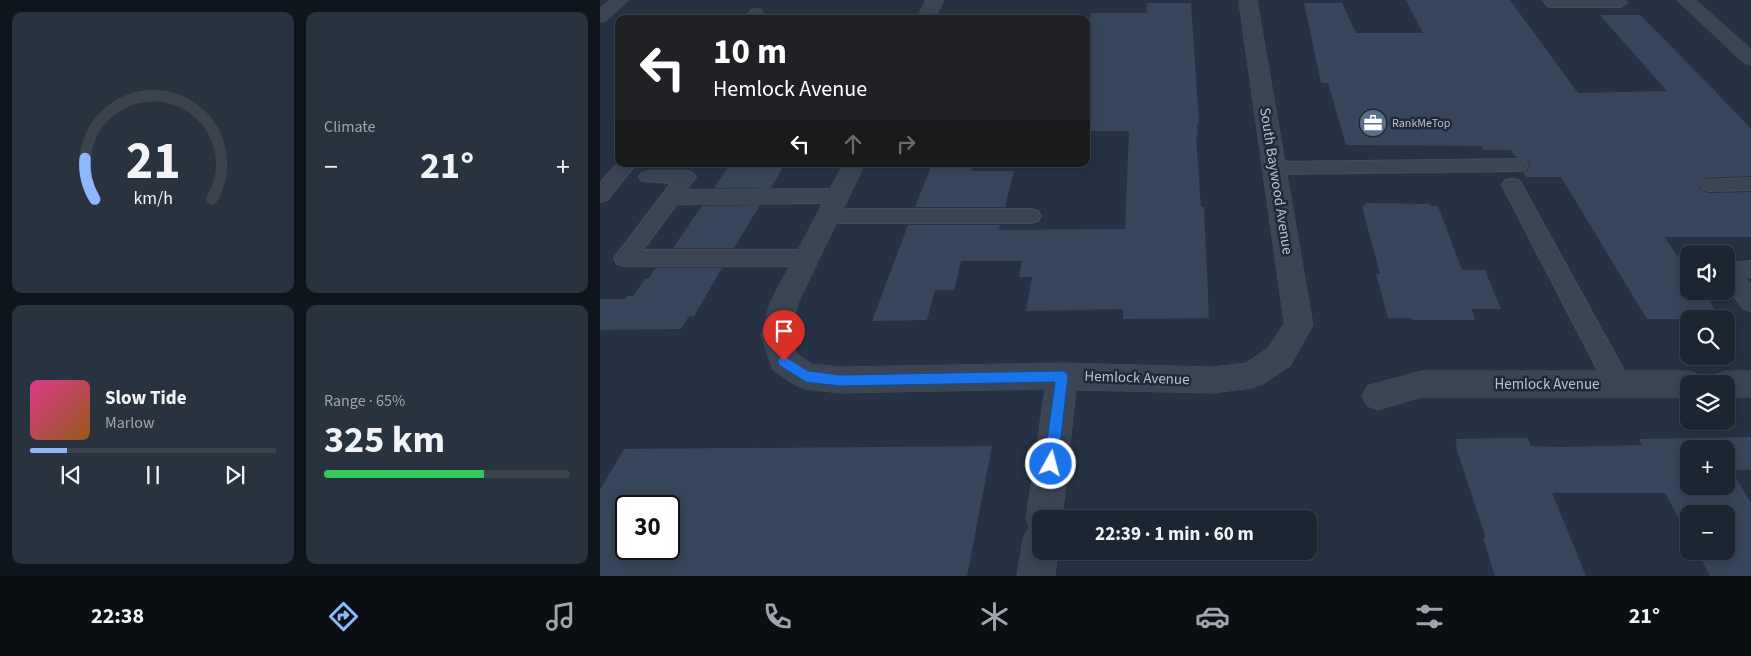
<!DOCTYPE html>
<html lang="en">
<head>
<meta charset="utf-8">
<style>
	body { margin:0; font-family:"Source Sans 3",sans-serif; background:#29323f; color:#f1f3f6; height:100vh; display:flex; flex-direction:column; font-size:19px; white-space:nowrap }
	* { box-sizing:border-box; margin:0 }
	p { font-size:16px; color:#a0a5ac }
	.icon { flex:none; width:28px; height:28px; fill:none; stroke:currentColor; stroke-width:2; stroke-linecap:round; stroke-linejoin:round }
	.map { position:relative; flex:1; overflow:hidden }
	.drawer { display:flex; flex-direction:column; gap:12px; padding:12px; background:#0f151c; width:600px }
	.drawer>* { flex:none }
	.guide { position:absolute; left:15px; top:15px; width:475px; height:152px; border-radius:10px; box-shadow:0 2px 12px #0003,0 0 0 1px #3a434e; background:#202124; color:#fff; overflow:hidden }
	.controls { position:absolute; left:1080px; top:245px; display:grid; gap:10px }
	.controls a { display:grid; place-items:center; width:55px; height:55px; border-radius:10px; background:#1c2633; box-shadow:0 2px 12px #0003,0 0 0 1px #3a434e; font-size:25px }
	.speed { position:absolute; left:15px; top:495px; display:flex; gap:10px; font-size:25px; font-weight:700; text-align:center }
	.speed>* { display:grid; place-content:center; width:65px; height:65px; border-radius:50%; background:#1c2633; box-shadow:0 2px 12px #0003,0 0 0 1px #3a434e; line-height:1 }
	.speed .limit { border:2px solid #111; border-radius:8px; background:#fff; color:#111 }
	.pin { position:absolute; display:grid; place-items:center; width:42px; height:42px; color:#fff; margin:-51px -21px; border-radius:50% 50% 50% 0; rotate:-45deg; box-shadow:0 0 5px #0007 }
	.pin .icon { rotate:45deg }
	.me { position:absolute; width:55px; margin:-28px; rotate:7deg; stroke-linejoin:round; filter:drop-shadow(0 0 4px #0008) }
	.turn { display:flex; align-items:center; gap:18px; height:105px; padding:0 15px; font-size:22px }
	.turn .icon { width:65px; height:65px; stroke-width:2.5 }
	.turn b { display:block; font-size:35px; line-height:42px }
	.lanes { display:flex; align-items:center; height:48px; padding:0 15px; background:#0003; justify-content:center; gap:25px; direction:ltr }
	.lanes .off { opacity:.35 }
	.big { font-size:38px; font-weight:700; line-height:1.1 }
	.drawer .tile { flex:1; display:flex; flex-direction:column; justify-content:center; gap:8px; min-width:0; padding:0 18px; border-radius:10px; background:#29323f }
	.drawer .dial { align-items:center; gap:0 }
	.dial svg { height:130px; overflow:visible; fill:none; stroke:#3a434e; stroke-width:7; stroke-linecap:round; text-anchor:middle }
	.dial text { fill:#f1f3f6; stroke:none }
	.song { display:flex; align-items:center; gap:15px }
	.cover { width:60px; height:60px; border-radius:8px; background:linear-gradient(135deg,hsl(330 70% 55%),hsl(30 70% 35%)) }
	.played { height:5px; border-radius:2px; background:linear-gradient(90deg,#8eb7fd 15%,#3a434e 15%) }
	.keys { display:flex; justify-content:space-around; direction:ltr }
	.heat { display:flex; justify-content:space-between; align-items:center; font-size:28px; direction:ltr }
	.charge { height:8px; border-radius:4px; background:linear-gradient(90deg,#34c759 65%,#3a434e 0) }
	.drawer .tiles { flex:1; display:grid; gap:12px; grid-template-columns:repeat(2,1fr) }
	.trip { position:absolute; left:432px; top:510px; width:285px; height:50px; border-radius:10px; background:#1c2633; box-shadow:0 2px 12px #0003,0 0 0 1px #3a434e; font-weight:700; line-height:50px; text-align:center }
	.tabs { display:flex; height:80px; justify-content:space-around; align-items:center; background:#0b0f14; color:#a0a5ac }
	.tabs .icon { width:35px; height:35px }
	.tabs .on { color:#8eb7fd }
	.tabs b { font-size:22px; color:#f1f3f6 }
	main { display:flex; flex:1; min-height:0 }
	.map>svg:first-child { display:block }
	.building { fill:#38465b; fill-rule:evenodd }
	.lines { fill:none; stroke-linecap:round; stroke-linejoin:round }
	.lane-casing { stroke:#444d5d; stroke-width:2 }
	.street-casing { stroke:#444d5d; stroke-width:1 }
	.lane { fill:#3b4554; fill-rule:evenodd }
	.street { fill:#3b4554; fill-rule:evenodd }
	.route { fill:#1a73e8; stroke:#114b97 }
	.labels { text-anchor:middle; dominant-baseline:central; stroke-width:5; stroke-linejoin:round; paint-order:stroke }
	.far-poi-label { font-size:12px; fill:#b8c0cd; stroke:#1f2939; text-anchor:start }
	.street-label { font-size:15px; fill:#b8c0cd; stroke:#1f2939 }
</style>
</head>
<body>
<main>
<section class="drawer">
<div class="tiles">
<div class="tile dial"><svg viewBox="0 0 100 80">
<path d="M14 69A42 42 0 1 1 86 69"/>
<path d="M14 69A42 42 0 0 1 8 44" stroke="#8eb7fd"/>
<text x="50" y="56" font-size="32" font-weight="700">21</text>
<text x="50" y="72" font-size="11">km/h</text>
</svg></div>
<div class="tile"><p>Climate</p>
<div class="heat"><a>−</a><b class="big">21°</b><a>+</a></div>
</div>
<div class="tile">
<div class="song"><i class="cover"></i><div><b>Slow Tide</b><p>Marlow</p></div></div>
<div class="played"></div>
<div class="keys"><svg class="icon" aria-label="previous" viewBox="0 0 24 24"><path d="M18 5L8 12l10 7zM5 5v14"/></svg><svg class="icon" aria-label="pause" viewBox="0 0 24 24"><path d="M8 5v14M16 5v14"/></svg><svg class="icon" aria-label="next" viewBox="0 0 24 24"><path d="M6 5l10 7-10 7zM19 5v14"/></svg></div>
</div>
<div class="tile"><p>Range · 65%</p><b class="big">325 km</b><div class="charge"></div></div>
</div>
</section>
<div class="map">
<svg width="1151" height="576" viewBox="0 0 1151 576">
	<rect width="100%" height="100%" fill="#263244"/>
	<path class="building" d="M 806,0 L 910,0 L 978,93 L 1067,91 L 1000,15 L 1040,15 L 1115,91 L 1151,129 L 1151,176 L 1104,178 L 1099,186 L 1104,192 L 1111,193 L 1151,192 L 1151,237 L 1064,237 L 1089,272 L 1089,291 L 1102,291 L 1122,319 L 1047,319 L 961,177 L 926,177 L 923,172 L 928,170 L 930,166 L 928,160 L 915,157 L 911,150 L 883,150 L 881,146 L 746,145 L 728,83 L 721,83 L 704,3 L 742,3 L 756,33 L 823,33 Z
		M 547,3 L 591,3 L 599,123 L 597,123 L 598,137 L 596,137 L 601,207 L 604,207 L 609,318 L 523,319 L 523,309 L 426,311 L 432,277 L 419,277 L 422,261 L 361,261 L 354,290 L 335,290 L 327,320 L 272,321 L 308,225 L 400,225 L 399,230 L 525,229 L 529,131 L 486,131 L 486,42 L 491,13 L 547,13 Z
		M 130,164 L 185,164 L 171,188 L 114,188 Z
		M 332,164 L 373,164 L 371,171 L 414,171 L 405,207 L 315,207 Z
		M 765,203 L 830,204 L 831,206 L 838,206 L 862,270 L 885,270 L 901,309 L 872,309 L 875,320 L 812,320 L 811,318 L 788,318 L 776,274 L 780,274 L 762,206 L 765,206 Z
		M 160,205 L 134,248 L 73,248 L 102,206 Z
		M 56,268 L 122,268 L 94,316 L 89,316 L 81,329 L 0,330 L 0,299 L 25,299 L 27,296 L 33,296 L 45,279 L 48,279 Z
		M 1151,437 L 1151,470 L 1131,470 L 1151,503 L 1151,576 L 1110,576 L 1097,551 L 1126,551 L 1126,514 L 1089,514 L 1089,537 L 1065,493 L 952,493 L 986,576 L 895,576 L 883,538 L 886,538 L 855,444 L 857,444 L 856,439 L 901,438 L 928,438 L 931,446 L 959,447 L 1042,445 L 1039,439 ZM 1089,449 L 1126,449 L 1126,486 L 1089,486 Z
		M 392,446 L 367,576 L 0,576 L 0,490 L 24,449 ZM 26,506 L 69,506 L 69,549 L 26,549 Z"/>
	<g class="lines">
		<defs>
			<path id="lane" d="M 943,0 L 1025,0 L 1027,3 L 1020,7 L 952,7 L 947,6 Z
				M 156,9 L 161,10 L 163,13 L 159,19 L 144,19 L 151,10 Z
				M 919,159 L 926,161 L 928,165 L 926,169 L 919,171 L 674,174 L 667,172 L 665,168 L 667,164 L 674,162 Z
				M 19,162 L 19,164 L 36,164 L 7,200 L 0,202 L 0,183 Z
				M 49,171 L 86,171 L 93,173 L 96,177 L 86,190 L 237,189 L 244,191 L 247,196 L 244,201 L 237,203 L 77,204 L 43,250 L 207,250 L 215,252 L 218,258 L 215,264 L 207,266 L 25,266 L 17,264 L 14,258 L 71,183 L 42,181 L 39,177 L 42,173 Z
				M 1151,178 L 1151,190 L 1111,191 L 1104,190 L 1101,185 L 1104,180 Z
				M 912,179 L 919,180 L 922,185 L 1027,376 L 1031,384 L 1027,392 L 1018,395 L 1009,392 L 902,185 L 905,180 Z
				M 227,209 L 431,209 L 438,211 L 441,216 L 438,221 L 431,223 L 227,223 L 220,221 L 217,216 L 220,211 Z
				M 1151,261 L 1151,277 L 1145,278 L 1151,286 L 1151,311 L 1143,308 L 1126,286 L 1126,264 Z"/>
			<path id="street" d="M 10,0 L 29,0 L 6,21 L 0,22 L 0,8 Z
				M 326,0 L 344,0 L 335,19 L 317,19 Z
				M 639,0 L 657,0 L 713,325 L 690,366 L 663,384 L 652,388 L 613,393 L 476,390 L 462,519 L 441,519 L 441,551 L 458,551 L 455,576 L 417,576 L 423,539 L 429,526 L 426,519 L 445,389 L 240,393 L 206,389 L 195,385 L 173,370 L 161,336 L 170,303 L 243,164 L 265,164 L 198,303 L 191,336 L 196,353 L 212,364 L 240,367 L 462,363 L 613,367 L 646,363 L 668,348 L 684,324 Z
				M 1077,0 L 1096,0 L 1151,49 L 1151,65 L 1144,63 Z
				M 822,371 L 1089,371 L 1100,375 L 1104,384 L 1089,384 L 1089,397 L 822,397 L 778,410 L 767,406 L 762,396 L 767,386 Z
				M 1126,371 L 1151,371 L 1151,397 L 1126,397 L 1126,384 L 1111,384 L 1115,375 Z"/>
		</defs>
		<use href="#lane" class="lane-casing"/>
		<use href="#street" class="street-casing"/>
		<use href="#lane" class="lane"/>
		<use href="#street" class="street"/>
	</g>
	<path class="route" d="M 184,356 L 208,371 L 240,375 L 462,371 L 466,372 L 468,376 L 458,464 L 456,468 L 451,470 L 446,468 L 444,464 L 455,382 L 240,386 L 206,382 L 179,365 L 178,361 L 179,358 Z"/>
	<defs>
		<symbol id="office-disc" viewBox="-11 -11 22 22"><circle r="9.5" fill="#5c6f8a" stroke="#1f2939"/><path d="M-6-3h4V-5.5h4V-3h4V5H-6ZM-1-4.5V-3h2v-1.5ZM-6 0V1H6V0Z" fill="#fff"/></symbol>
	</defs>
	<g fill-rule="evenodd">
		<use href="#office-disc" x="757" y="107" width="32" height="32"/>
	</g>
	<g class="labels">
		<g class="far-poi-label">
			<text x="792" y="123">RankMeTop</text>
		</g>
		<g class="street-label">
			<text transform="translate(676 181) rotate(81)">South Baywood Avenue</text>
			<text transform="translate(537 378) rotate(2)">Hemlock Avenue</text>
			<text x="947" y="384">Hemlock Avenue</text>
		</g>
	</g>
</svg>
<div class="controls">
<a><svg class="icon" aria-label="sound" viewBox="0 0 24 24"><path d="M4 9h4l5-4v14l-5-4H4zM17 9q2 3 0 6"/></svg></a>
<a><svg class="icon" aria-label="search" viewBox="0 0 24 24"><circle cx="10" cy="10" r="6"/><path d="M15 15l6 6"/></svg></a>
<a><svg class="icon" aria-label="layers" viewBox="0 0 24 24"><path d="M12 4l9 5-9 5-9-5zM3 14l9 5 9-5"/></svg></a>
<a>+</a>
<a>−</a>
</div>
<div class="speed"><div class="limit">30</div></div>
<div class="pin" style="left:184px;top:361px;background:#d93025"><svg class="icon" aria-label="arrive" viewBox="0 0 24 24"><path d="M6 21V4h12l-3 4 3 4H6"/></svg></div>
<svg class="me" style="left:451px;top:464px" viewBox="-20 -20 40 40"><circle r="17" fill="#1a73e8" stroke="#fff" stroke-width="3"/><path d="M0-11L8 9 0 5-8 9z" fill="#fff"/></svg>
<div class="trip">22:39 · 1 min · 60 m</div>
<div class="guide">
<div class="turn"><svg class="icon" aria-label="left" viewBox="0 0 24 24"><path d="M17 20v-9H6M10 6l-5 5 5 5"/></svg><div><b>10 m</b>Hemlock Avenue</div></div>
<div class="lanes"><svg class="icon" aria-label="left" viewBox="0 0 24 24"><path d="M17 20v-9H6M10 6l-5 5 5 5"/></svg><svg class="icon off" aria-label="ahead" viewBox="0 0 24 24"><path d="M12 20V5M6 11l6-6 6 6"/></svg><svg class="icon off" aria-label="right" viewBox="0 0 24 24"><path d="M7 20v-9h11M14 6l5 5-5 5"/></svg></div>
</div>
</div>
</main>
<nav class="tabs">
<b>22:38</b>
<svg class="icon on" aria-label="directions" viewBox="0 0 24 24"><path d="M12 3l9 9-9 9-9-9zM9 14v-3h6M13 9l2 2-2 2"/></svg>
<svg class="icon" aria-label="music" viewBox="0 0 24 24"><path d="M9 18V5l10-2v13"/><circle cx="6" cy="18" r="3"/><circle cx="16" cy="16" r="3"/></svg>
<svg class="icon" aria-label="phone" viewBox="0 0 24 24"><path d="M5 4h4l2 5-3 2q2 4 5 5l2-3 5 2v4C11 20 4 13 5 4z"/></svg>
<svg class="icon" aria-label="climate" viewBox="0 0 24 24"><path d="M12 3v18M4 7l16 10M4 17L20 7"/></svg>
<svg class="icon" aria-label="car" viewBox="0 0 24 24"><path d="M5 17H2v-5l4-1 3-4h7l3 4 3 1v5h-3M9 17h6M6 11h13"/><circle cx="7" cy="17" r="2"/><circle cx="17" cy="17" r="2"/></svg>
<svg class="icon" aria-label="filters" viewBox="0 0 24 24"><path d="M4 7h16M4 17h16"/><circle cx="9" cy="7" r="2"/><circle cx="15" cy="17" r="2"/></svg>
<b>21°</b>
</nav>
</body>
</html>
